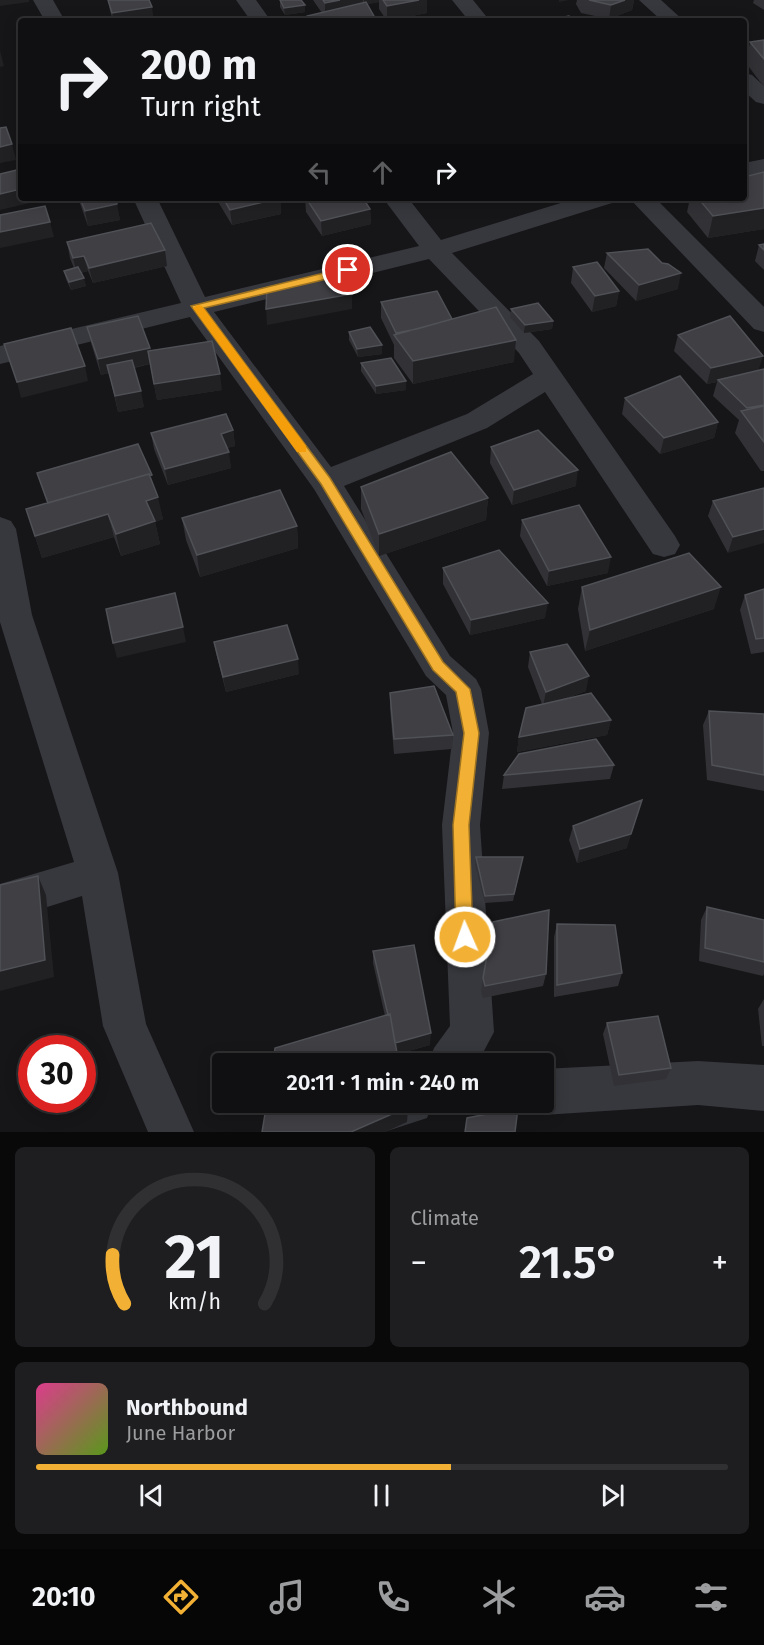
<!DOCTYPE html>
<html lang="en">
<head>
<meta charset="utf-8">
<style>
	body { margin:0; font-family:"Fira Sans",sans-serif; background:#1e1e20; color:#f1f3f6; height:100vh; display:flex; flex-direction:column; font-size:22px; white-space:nowrap }
	* { box-sizing:border-box; margin:0 }
	p { font-size:20px; color:#9c9d9f }
	.icon { flex:none; width:33px; height:33px; fill:none; stroke:currentColor; stroke-width:2; stroke-linecap:round; stroke-linejoin:round }
	.map { position:relative; height:1132px; overflow:hidden }
	.sheet { display:flex; flex-direction:column; gap:15px; padding:15px; background:#09090a; flex:1 }
	.sheet>* { flex:none }
	.hud { position:absolute; left:18px; top:18px; width:729px; height:183px; border-radius:6px; box-shadow:0 3px 15px #0003,0 0 0 2px #303032; background:#101012; color:#f1f3f6; overflow:hidden }
	.speed { position:absolute; left:18px; top:1035px; display:flex; gap:12px; font-size:30px; font-weight:700; text-align:center }
	.speed>* { display:grid; place-content:center; width:78px; height:78px; border-radius:50%; background:#101012; box-shadow:0 3px 15px #0003,0 0 0 2px #303032; line-height:1 }
	.speed .limit { border:9px solid #d22; background:#fff; color:#111 }
	.pin { position:absolute; display:grid; place-items:center; width:51px; height:51px; color:#fff; margin:-26px; border:3px solid #fff; border-radius:50%; box-shadow:0 2px 6px #0007 }
	.me { position:absolute; width:66px; margin:-33px; rotate:358deg; stroke-linejoin:round; filter:drop-shadow(0 0 4px #0008) }
	.turn { display:flex; align-items:center; gap:21px; height:126px; padding:0 24px; font-size:27px }
	.turn .icon { width:78px; height:78px; stroke-width:2.5 }
	.turn b { display:block; font-size:42px; line-height:51px }
	.lanes { display:flex; align-items:center; height:57px; padding:0 24px; background:#0003; justify-content:center; gap:30px; direction:ltr }
	.lanes .off { opacity:.35 }
	.big { font-size:45px; font-weight:600; line-height:1.1 }
	.sheet .widget { flex:1; display:flex; flex-direction:column; justify-content:center; gap:9px; min-width:0; padding:0 21px; border-radius:9px; background:#1e1e20 }
	.sheet .dial { align-items:center; gap:0 }
	.dial svg { height:156px; overflow:visible; fill:none; stroke:#303032; stroke-width:7; stroke-linecap:round; text-anchor:middle }
	.dial text { fill:#f1f3f6; stroke:none }
	.song { display:flex; align-items:center; gap:18px }
	.cover { width:72px; height:72px; border-radius:9px; background:linear-gradient(135deg,hsl(330 70% 55%),hsl(90 70% 35%)) }
	.played { height:6px; border-radius:3px; background:linear-gradient(90deg,#f2b134 60%,#303032 60%) }
	.keys { display:flex; justify-content:space-around; direction:ltr }
	.heat { display:flex; justify-content:space-between; align-items:center; font-size:33px; direction:ltr }
	.sheet .tiles { flex:1; display:grid; gap:15px; grid-template-columns:1fr 1fr }
	.widget:last-child { grid-column:span 2 }
	.trip { position:absolute; left:212px; top:1053px; width:342px; height:60px; border-radius:6px; background:#101012; box-shadow:0 3px 15px #0003,0 0 0 2px #303032; font-weight:600; line-height:60px; text-align:center }
	.tab-bar { display:flex; height:96px; justify-content:space-around; align-items:center; background:#060607; color:#9c9d9f }
	.tab-bar .icon { width:42px; height:42px }
	.tab-bar .selected { color:#f2b134 }
	.tab-bar b { font-size:27px; color:#f1f3f6 }
	.map>svg:first-child { display:block }
	.lines { fill:none; stroke-linecap:round; stroke-linejoin:round }
	.minor { fill:#37383d; fill-rule:evenodd }
	.wall { fill:#323236 }
	.shaded-wall { fill:#212124 }
	.building { fill:#3f3f44; stroke:#4f5156; stroke-width:1.5 }
	.route { fill:#f2b134; stroke:#9d7322; stroke-width:1.5 }
	.slow { fill:#f59e0b }
</style>
</head>
<body>
<div class="map">
<svg width="764" height="1132" viewBox="0 0 764 1132">
	<rect width="100%" height="100%" fill="#161618"/>
	<g class="lines">
		<path class="minor" d="M 33,0 L 53,0 L 65,21 L 45,21 Z
			M 236,0 L 256,0 L 271,21 L 251,21 Z
			M 452,0 L 473,0 L 490,21 L 469,21 Z
			M 639,0 L 661,0 L 684,21 L 662,21 Z
			M 744,73 L 752,75 L 764,86 L 764,104 L 756,102 L 744,91 Z
			M 764,159 L 764,173 L 744,177 L 744,163 Z
			M 133,198 L 157,198 L 205,297 L 419,246 L 383,198 L 408,198 L 441,240 L 577,198 L 615,198 L 612,203 L 452,253 L 539,341 L 675,536 L 680,545 L 675,554 L 664,557 L 653,554 L 545,392 L 487,428 L 344,486 L 450,656 L 476,679 L 481,689 L 489,733 L 480,825 L 494,1032 L 477,1064 L 428,1064 L 434,1048 L 450,1026 L 442,825 L 453,733 L 446,695 L 426,676 L 314,489 L 190,317 L 0,364 L 0,346 L 181,303 ZM 429,259 L 519,353 L 533,374 L 467,414 L 331,467 L 214,312 Z
			M 629,198 L 655,198 L 764,307 L 764,332 L 754,329 Z
			M 0,517 L 11,521 L 16,529 L 32,615 L 118,873 L 146,1024 L 194,1132 L 148,1132 L 103,1026 L 82,896 L 0,922 L 0,884 L 74,862 L 0,622 Z
			M 698,1061 L 764,1065 L 764,1111 L 698,1105 L 543,1115 L 527,1108 L 525,1102 L 543,1102 L 543,1069 Z
			M 322,1102 L 433,1102 L 427,1118 L 384,1132 L 274,1132 L 281,1116 Z"/>
	</g>
	<path class="wall" d="M 108,0 L 154,21 L 113,21 L 110,11 Z
		M 280,0 L 305,12 L 285,15 L 280,7 Z
		M 313,0 L 427,0 L 427,13 L 387,21 L 379,9 L 379,2 L 367,4 L 375,18 L 375,21 L 307,21 L 307,16 L 322,13 Z
		M 577,0 L 634,0 L 632,10 L 609,19 L 581,13 L 576,4 Z
		M 754,0 L 764,0 L 764,10 L 753,3 Z
		M 764,40 L 764,87 L 746,63 L 750,42 Z
		M 764,172 L 764,229 L 708,238 L 687,212 L 690,198 L 744,198 Z
		M 78,198 L 115,198 L 120,220 L 88,226 Z
		M 217,198 L 280,198 L 281,214 L 232,225 L 217,200 Z
		M 305,198 L 363,198 L 370,209 L 371,224 L 322,236 L 306,212 Z
		M 67,242 L 167,266 L 93,283 L 88,271 L 81,273 L 86,286 L 71,290 L 66,279 L 64,271 L 74,268 L 70,258 Z
		M 764,244 L 764,270 L 755,261 L 759,245 Z
		M 607,253 L 678,289 L 636,301 L 604,268 Z
		M 573,267 L 619,291 L 616,306 L 592,312 L 571,283 Z
		M 381,302 L 452,319 L 514,362 L 413,384 L 394,358 L 394,345 L 381,318 Z
		M 511,309 L 553,321 L 552,329 L 524,333 L 510,317 Z
		M 87,327 L 150,348 L 151,351 L 222,390 L 157,400 L 150,364 L 134,368 L 144,407 L 118,412 L 109,373 L 101,375 L 91,343 Z
		M 349,332 L 382,354 L 358,357 L 349,340 Z
		M 678,335 L 759,370 L 764,369 L 764,471 L 761,471 L 735,433 L 739,420 L 713,396 L 717,382 L 707,384 L 674,351 Z
		M 361,363 L 406,390 L 376,394 L 361,371 Z
		M 625,398 L 718,422 L 714,438 L 660,454 L 622,414 Z
		M 233,430 L 235,446 L 227,448 L 231,468 L 168,485 L 154,449 L 151,433 Z
		M 491,447 L 576,486 L 512,505 L 490,463 Z
		M 37,473 L 154,487 L 163,519 L 155,522 L 160,544 L 121,556 L 114,537 L 42,558 L 26,509 L 47,503 Z
		M 361,487 L 488,498 L 486,520 L 379,556 L 361,509 Z
		M 764,488 L 728,553 L 708,516 L 713,501 Z
		M 182,518 L 297,526 L 298,548 L 200,577 L 186,540 Z
		M 522,520 L 608,573 L 547,586 L 520,536 Z
		M 443,568 L 545,618 L 470,635 L 443,584 Z
		M 582,587 L 714,609 L 585,651 L 578,609 Z
		M 764,589 L 764,652 L 751,654 L 740,610 L 745,595 Z
		M 214,642 L 299,674 L 226,692 L 217,657 Z
		M 530,652 L 586,691 L 562,700 L 611,720 L 607,735 L 517,752 L 519,737 L 542,704 L 528,667 Z
		M 390,693 L 453,735 L 452,749 L 394,754 L 390,708 Z
		M 709,711 L 764,714 L 764,791 L 707,780 L 703,725 Z
		M 614,765 L 610,779 L 502,789 L 504,775 Z
		M 573,826 L 627,848 L 577,863 L 569,840 Z
		M 476,857 L 523,857 L 513,901 L 485,903 L 475,864 Z
		M 707,907 L 764,920 L 764,974 L 763,976 L 699,961 L 701,920 Z
		M 557,924 L 622,973 L 618,986 L 554,997 L 554,937 Z
		M 373,951 L 430,1045 L 398,1054 L 385,1016 L 373,963 Z
		M 546,974 L 543,986 L 483,998 L 481,991 L 483,978 Z
		M 764,999 L 764,1046 L 762,1046 L 758,1009 Z
		M 607,1023 L 671,1068 L 666,1079 L 614,1086 L 603,1034 Z"/>
	<path class="shaded-wall" d="M 0,0 L 29,0 L 29,2 L 0,6 Z
		M 340,0 L 363,0 L 363,10 L 325,17 L 325,3 Z
		M 364,0 L 379,0 L 379,2 L 364,5 Z
		M 419,0 L 427,0 L 427,13 L 387,21 L 387,6 Z
		M 559,0 L 569,0 L 559,2 Z
		M 625,0 L 634,0 L 632,10 L 609,19 L 611,5 Z
		M 305,5 L 305,12 L 285,15 L 284,8 Z
		M 152,7 L 154,21 L 114,21 L 112,13 Z
		M 375,18 L 375,21 L 350,21 Z
		M 0,51 L 4,66 L 0,67 Z
		M 12,144 L 16,160 L 0,163 L 0,147 Z
		M 21,189 L 21,198 L 33,198 L 34,202 L 0,210 L 0,194 Z
		M 280,198 L 281,214 L 232,225 L 230,210 Z
		M 117,204 L 120,220 L 88,226 L 85,211 Z
		M 764,208 L 764,229 L 708,238 L 713,216 Z
		M 370,209 L 371,224 L 322,236 L 321,221 Z
		M 50,222 L 54,237 L 0,248 L 0,232 Z
		M 165,250 L 167,266 L 93,283 L 89,268 Z
		M 84,256 L 88,271 L 77,274 L 73,258 Z
		M 681,273 L 678,289 L 636,301 L 639,285 Z
		M 84,278 L 86,286 L 71,290 L 69,282 Z
		M 619,291 L 616,306 L 592,312 L 595,296 Z
		M 352,294 L 352,309 L 267,325 L 266,309 Z
		M 553,321 L 552,329 L 524,333 L 525,325 Z
		M 516,340 L 514,362 L 413,384 L 413,361 Z
		M 382,345 L 382,354 L 358,357 L 357,349 Z
		M 150,348 L 153,363 L 101,375 L 98,359 Z
		M 763,356 L 758,372 L 718,380 L 717,382 L 707,384 L 711,368 Z
		M 85,366 L 88,381 L 21,398 L 17,382 Z
		M 220,374 L 222,390 L 157,400 L 154,384 Z
		M 406,381 L 406,390 L 376,394 L 376,386 Z
		M 141,391 L 144,407 L 118,412 L 115,396 Z
		M 764,405 L 764,420 L 744,415 L 747,408 Z
		M 718,422 L 714,438 L 660,454 L 664,438 Z
		M 233,430 L 235,446 L 223,449 L 221,434 Z
		M 229,452 L 231,468 L 168,485 L 165,469 Z
		M 578,470 L 576,486 L 512,505 L 514,490 Z
		M 158,497 L 163,519 L 155,522 L 160,544 L 121,556 L 116,534 L 146,501 Z
		M 488,498 L 486,520 L 379,556 L 379,534 Z
		M 108,514 L 114,537 L 42,558 L 35,536 Z
		M 297,526 L 298,548 L 200,577 L 197,555 Z
		M 764,529 L 764,543 L 728,553 L 733,537 Z
		M 611,557 L 608,573 L 547,586 L 549,571 Z
		M 721,587 L 714,609 L 585,651 L 590,630 Z
		M 548,603 L 545,618 L 470,635 L 471,620 Z
		M 183,627 L 186,642 L 117,658 L 113,643 Z
		M 298,659 L 299,674 L 226,692 L 223,677 Z
		M 589,676 L 586,691 L 543,706 L 546,692 Z
		M 611,720 L 607,735 L 517,752 L 519,737 Z
		M 642,800 L 627,848 L 577,863 L 580,849 Z
		M 38,876 L 46,895 L 54,977 L 0,991 L 0,971 Z
		M 431,1033 L 430,1045 L 394,1055 L 394,1043 Z
		M 408,1107 L 407,1122 L 385,1132 L 351,1132 Z"/>
	<path class="building" d="M 108,0 L 149,0 L 152,7 L 112,13 Z
		M 280,0 L 301,0 L 305,5 L 284,8 Z
		M 323,0 L 340,0 L 325,3 Z
		M 383,0 L 419,0 L 387,6 Z
		M 589,0 L 625,0 L 611,5 Z
		M 366,2 L 375,18 L 350,21 L 308,21 L 307,16 Z
		M 569,16 L 573,20 L 562,21 L 559,18 Z
		M 764,40 L 764,59 L 750,42 Z
		M 6,127 L 12,144 L 0,147 L 0,128 Z
		M 21,169 L 21,189 L 0,194 L 0,174 Z
		M 764,172 L 764,208 L 713,216 L 698,198 L 744,198 L 744,177 Z
		M 80,198 L 115,198 L 117,204 L 85,211 Z
		M 223,198 L 280,198 L 230,210 Z
		M 306,198 L 363,198 L 370,209 L 321,221 Z
		M 45,206 L 50,222 L 0,232 L 0,215 Z
		M 151,223 L 165,250 L 89,268 L 84,256 L 73,258 L 67,242 Z
		M 764,244 L 764,250 L 759,245 Z
		M 648,249 L 662,263 L 668,264 L 681,273 L 639,285 L 607,253 Z
		M 597,262 L 619,291 L 595,296 L 573,267 Z
		M 78,267 L 84,278 L 69,282 L 64,271 Z
		M 343,273 L 352,294 L 266,309 L 267,287 Z
		M 437,291 L 452,319 L 417,329 L 396,333 L 381,302 Z
		M 538,303 L 553,321 L 525,325 L 511,309 Z
		M 496,307 L 516,340 L 413,361 L 394,335 Z
		M 138,316 L 150,348 L 98,359 L 87,327 Z
		M 730,316 L 763,356 L 711,368 L 678,335 Z
		M 370,327 L 382,345 L 357,349 L 349,332 Z
		M 71,328 L 85,366 L 17,382 L 4,344 Z
		M 212,341 L 220,374 L 154,384 L 148,351 Z
		M 391,358 L 406,381 L 376,386 L 361,363 Z
		M 132,360 L 141,391 L 115,396 L 107,365 Z
		M 764,369 L 764,405 L 747,408 L 718,380 Z
		M 680,376 L 718,422 L 664,438 L 625,398 Z
		M 764,406 L 764,442 L 741,411 Z
		M 226,414 L 233,430 L 221,434 L 229,452 L 165,469 L 151,433 Z
		M 538,430 L 578,470 L 514,490 L 491,447 Z
		M 138,444 L 152,475 L 150,476 L 149,474 L 48,503 L 37,473 Z
		M 451,452 L 488,498 L 379,534 L 361,487 Z
		M 149,474 L 158,497 L 146,501 L 155,521 L 116,534 L 108,514 L 35,536 L 26,509 Z
		M 764,488 L 764,529 L 733,537 L 713,501 Z
		M 280,490 L 297,526 L 197,555 L 182,518 Z
		M 579,505 L 611,557 L 549,571 L 522,520 Z
		M 499,550 L 548,603 L 471,620 L 443,568 Z
		M 689,553 L 721,587 L 590,630 L 582,587 Z
		M 764,589 L 764,638 L 756,639 L 745,595 Z
		M 175,593 L 183,627 L 113,643 L 106,609 Z
		M 287,625 L 298,659 L 223,677 L 214,642 Z
		M 567,644 L 589,676 L 546,692 L 530,652 Z
		M 434,686 L 453,735 L 394,739 L 390,693 Z
		M 591,693 L 611,720 L 519,737 L 526,708 Z
		M 709,711 L 764,714 L 764,775 L 712,765 Z
		M 596,739 L 614,765 L 504,775 L 519,754 Z
		M 642,800 L 631,834 L 580,849 L 573,826 Z
		M 476,857 L 523,857 L 514,894 L 485,896 Z
		M 38,876 L 45,960 L 0,971 L 0,885 Z
		M 707,907 L 764,920 L 764,962 L 705,948 Z
		M 549,910 L 546,974 L 485,986 L 483,978 L 493,922 Z
		M 557,924 L 615,925 L 622,973 L 557,985 Z
		M 414,945 L 431,1033 L 395,1043 L 390,1014 L 388,1015 L 373,951 Z
		M 390,1014 L 399,1064 L 273,1064 L 275,1048 Z
		M 658,1016 L 671,1068 L 619,1075 L 607,1023 Z
		M 267,1102 L 407,1102 L 408,1107 L 351,1132 L 262,1132 Z
		M 518,1108 L 515,1132 L 465,1132 L 467,1118 Z"/>
	<path class="route" d="M 348,267 L 354,270 L 352,273 L 204,308 L 330,478 L 443,662 L 470,689 L 479,733 L 469,825 L 473,937 L 471,943 L 465,945 L 459,943 L 456,937 L 453,825 L 464,733 L 456,692 L 433,670 L 321,484 L 191,306 Z"/>
	<path class="slow" d="M 198,305 L 202,306 L 306,446 L 306,452 L 297,452 L 193,308 Z"/>
</svg>
<div class="speed"><div class="limit">30</div></div>
<div class="pin" style="left:348px;top:270px;background:#d93025"><svg class="icon" aria-label="arrive" viewBox="0 0 24 24"><path d="M6 21V4h12l-3 4 3 4H6"/></svg></div>
<svg class="me" style="left:465px;top:937px" viewBox="-20 -20 40 40"><circle r="17" fill="#f2b134" stroke="#fff" stroke-width="3"/><path d="M0-11L8 9 0 5-8 9z" fill="#fff"/></svg>
<div class="trip">20:11 · 1 min · 240 m</div>
<div class="hud">
<div class="turn"><svg class="icon" aria-label="right" viewBox="0 0 24 24"><path d="M7 20v-9h11M14 6l5 5-5 5"/></svg><div><b>200 m</b>Turn right</div></div>
<div class="lanes"><svg class="icon off" aria-label="left" viewBox="0 0 24 24"><path d="M17 20v-9H6M10 6l-5 5 5 5"/></svg><svg class="icon off" aria-label="ahead" viewBox="0 0 24 24"><path d="M12 20V5M6 11l6-6 6 6"/></svg><svg class="icon" aria-label="right" viewBox="0 0 24 24"><path d="M7 20v-9h11M14 6l5 5-5 5"/></svg></div>
</div>
</div>
<section class="sheet">
<div class="tiles">
<div class="widget dial"><svg viewBox="0 0 100 80">
<path d="M14 69A42 42 0 1 1 86 69"/>
<path d="M14 69A42 42 0 0 1 8 44" stroke="#f2b134"/>
<text x="50" y="56" font-size="32" font-weight="700">21</text>
<text x="50" y="72" font-size="11">km/h</text>
</svg></div>
<div class="widget"><p>Climate</p>
<div class="heat"><a>−</a><b class="big">21.5°</b><a>+</a></div>
</div>
<div class="widget">
<div class="song"><i class="cover"></i><div><b>Northbound</b><p>June Harbor</p></div></div>
<div class="played"></div>
<div class="keys"><svg class="icon" aria-label="previous" viewBox="0 0 24 24"><path d="M18 5L8 12l10 7zM5 5v14"/></svg><svg class="icon" aria-label="pause" viewBox="0 0 24 24"><path d="M8 5v14M16 5v14"/></svg><svg class="icon" aria-label="next" viewBox="0 0 24 24"><path d="M6 5l10 7-10 7zM19 5v14"/></svg></div>
</div>
</div>
</section>
<nav class="tab-bar">
<b>20:10</b>
<svg class="icon selected" aria-label="directions" viewBox="0 0 24 24"><path d="M12 3l9 9-9 9-9-9zM9 14v-3h6M13 9l2 2-2 2"/></svg>
<svg class="icon" aria-label="music" viewBox="0 0 24 24"><path d="M9 18V5l10-2v13"/><circle cx="6" cy="18" r="3"/><circle cx="16" cy="16" r="3"/></svg>
<svg class="icon" aria-label="phone" viewBox="0 0 24 24"><path d="M5 4h4l2 5-3 2q2 4 5 5l2-3 5 2v4C11 20 4 13 5 4z"/></svg>
<svg class="icon" aria-label="climate" viewBox="0 0 24 24"><path d="M12 3v18M4 7l16 10M4 17L20 7"/></svg>
<svg class="icon" aria-label="car" viewBox="0 0 24 24"><path d="M5 17H2v-5l4-1 3-4h7l3 4 3 1v5h-3M9 17h6M6 11h13"/><circle cx="7" cy="17" r="2"/><circle cx="17" cy="17" r="2"/></svg>
<svg class="icon" aria-label="filters" viewBox="0 0 24 24"><path d="M4 7h16M4 17h16"/><circle cx="9" cy="7" r="2"/><circle cx="15" cy="17" r="2"/></svg>
</nav>
</body>
</html>
